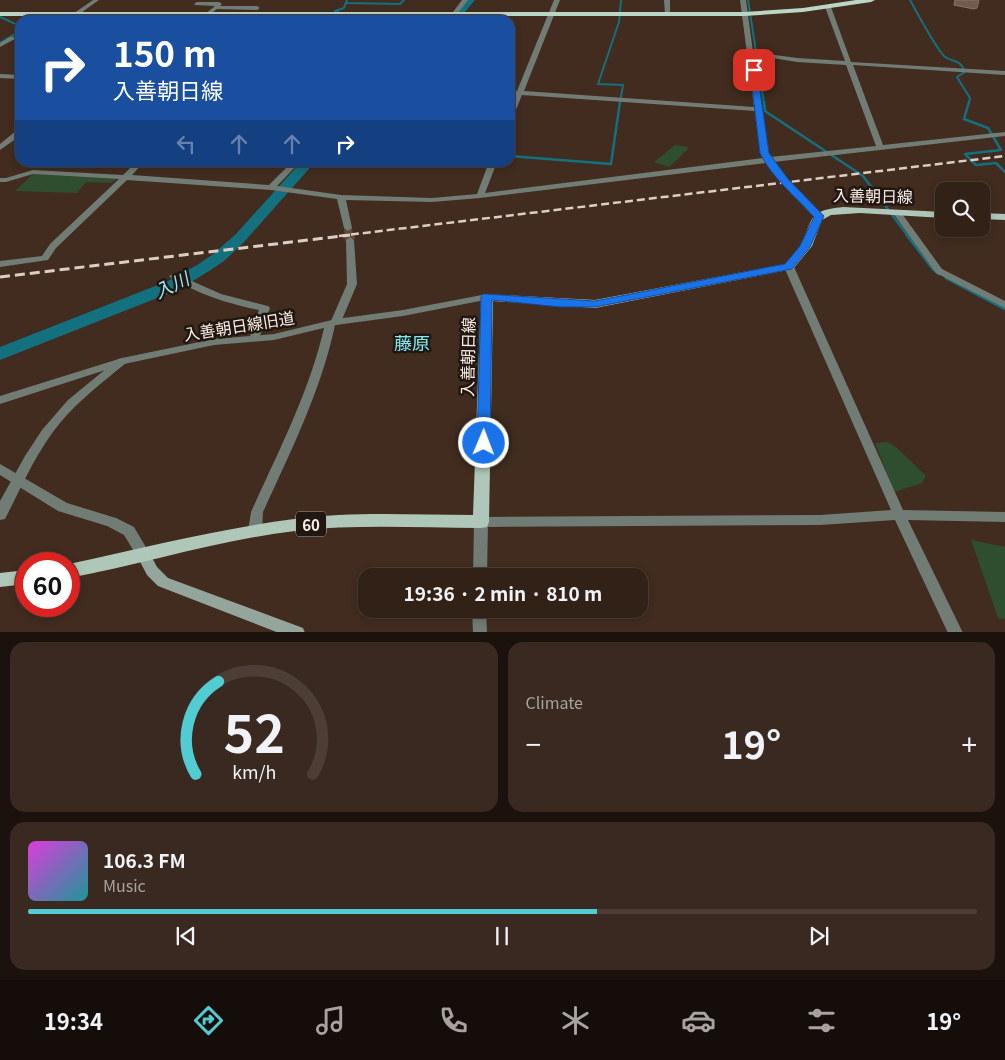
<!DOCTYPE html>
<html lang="en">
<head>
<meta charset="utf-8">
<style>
	body { margin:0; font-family:Georgia,"Noto Sans JP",serif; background:#392920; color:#f1f3f6; height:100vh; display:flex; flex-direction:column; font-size:19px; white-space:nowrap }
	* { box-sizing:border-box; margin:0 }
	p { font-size:16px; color:#a8a3a1 }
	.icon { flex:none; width:28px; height:28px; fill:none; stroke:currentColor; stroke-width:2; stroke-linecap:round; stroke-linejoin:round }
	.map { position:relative; height:632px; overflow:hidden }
	.drawer { display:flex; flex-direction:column; gap:10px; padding:10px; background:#1b120d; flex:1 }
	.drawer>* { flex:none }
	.banner { position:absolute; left:15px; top:15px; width:500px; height:152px; border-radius:15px; box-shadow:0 2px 8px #0003,0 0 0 1px #4c3e36; background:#1a4fa0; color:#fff; overflow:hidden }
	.fabs { position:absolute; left:935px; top:182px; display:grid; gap:10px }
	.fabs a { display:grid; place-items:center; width:55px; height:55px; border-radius:10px; background:#312117; box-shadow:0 2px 8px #0003,0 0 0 1px #4c3e36; font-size:25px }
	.speed { position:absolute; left:15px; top:552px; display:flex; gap:10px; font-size:25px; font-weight:700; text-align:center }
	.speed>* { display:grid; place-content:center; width:65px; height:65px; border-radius:50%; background:#312117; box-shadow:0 2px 8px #0003,0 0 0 1px #4c3e36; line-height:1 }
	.speed .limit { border:8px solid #d22; background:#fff; color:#111 }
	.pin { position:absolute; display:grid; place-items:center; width:42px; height:42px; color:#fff; margin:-21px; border-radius:10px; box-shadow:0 2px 8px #0006 }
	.me { position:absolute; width:55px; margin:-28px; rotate:1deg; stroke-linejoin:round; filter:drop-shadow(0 0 4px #0008) }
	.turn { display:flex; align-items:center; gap:18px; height:105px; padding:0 15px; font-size:22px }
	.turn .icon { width:65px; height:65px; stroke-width:2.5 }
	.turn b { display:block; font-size:35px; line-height:42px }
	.lanes { display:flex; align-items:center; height:48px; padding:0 15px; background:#0003; justify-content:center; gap:25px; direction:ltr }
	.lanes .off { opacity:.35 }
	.big { font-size:38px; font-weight:700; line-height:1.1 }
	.drawer .widget { flex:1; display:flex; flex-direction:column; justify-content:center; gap:8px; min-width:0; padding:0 18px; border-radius:15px; background:#392920 }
	.drawer .dial { align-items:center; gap:0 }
	.dial svg { height:130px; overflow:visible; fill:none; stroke:#4c3e36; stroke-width:7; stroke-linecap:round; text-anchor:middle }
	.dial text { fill:#f1f3f6; stroke:none }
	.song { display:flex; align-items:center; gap:15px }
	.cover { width:60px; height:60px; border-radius:8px; background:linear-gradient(135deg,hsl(300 70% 55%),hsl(180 70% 35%)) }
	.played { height:5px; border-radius:2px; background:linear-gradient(90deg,#51ccd3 60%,#4c3e36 60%) }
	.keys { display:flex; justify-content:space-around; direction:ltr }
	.heat { display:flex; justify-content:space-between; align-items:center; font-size:28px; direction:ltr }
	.drawer .tiles { flex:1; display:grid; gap:10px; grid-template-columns:1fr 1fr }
	.widget:last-child { grid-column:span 2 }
	.trip { position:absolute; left:358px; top:568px; width:290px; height:50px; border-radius:15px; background:#312117; box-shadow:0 2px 8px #0003,0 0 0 1px #4c3e36; font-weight:700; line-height:50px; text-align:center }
	.menu { display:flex; height:80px; justify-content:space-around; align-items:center; background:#140d09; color:#a8a3a1 }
	.menu .icon { width:35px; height:35px }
	.menu .selected { color:#51ccd3 }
	.menu b { font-size:22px; color:#f1f3f6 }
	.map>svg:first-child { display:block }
	.green { fill:#2f4e2f }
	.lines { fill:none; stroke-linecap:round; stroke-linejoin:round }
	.stream-far2 { stroke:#13707f; stroke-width:2 }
	.stream-far1 { stroke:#13707f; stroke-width:2.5 }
	.stream { stroke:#13707f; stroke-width:3 }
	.river { fill:#13707f; fill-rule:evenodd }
	.building { fill:#725a4d; stroke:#8b7365 }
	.minor-tunnel-far1 { stroke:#5d493d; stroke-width:8; stroke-dasharray:8 4; stroke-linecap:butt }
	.minor-tunnel { stroke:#5d493d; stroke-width:10; stroke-dasharray:10 5; stroke-linecap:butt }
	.minor { fill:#717c75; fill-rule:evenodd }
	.tertiary { fill:#717c75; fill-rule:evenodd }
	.secondary { fill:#94a69c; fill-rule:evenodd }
	.primary { fill:#afc7b9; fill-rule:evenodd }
	.trunk { fill:#bcd6c6; fill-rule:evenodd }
	.rail-far1 { stroke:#ddcec5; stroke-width:2.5; stroke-dasharray:8 4; stroke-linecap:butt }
	.rail { stroke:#ddcec5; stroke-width:3; stroke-dasharray:10 5; stroke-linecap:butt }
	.route { fill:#1a73e8; stroke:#114b97 }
	.labels { text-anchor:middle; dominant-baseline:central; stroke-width:5; stroke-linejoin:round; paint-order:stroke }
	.shield { fill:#201711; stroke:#baaea6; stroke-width:1 }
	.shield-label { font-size:15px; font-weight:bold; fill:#fceee6 }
	.street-label { font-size:16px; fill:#fceee6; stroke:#201711 }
	.water-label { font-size:18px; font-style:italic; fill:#9ae8f8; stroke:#201711 }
	.neighbourhood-label { font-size:18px; fill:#80ecf2; stroke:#201711 }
</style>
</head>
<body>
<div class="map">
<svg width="1005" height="633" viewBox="0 0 1005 633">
	<rect width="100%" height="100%" fill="#412c1f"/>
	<path class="green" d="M 675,145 L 688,147 L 687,150 L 669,167 L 654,162 Z
		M 33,174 L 116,179 L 111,183 L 86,182 L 77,193 L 15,191 Z
		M 887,442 L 896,447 L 926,476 L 922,483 L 894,492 L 875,443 Z
		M 971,540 L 1005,547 L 1005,619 L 998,618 Z"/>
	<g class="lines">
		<path class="stream-far2" d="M 748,0 L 764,103
			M 910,0 C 916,11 937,49 944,56 C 952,63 960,58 965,72 L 957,77 L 970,98 L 969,103
			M 347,3 L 400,4 L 404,0
			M 0,17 L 20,26
			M 339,20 L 343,15 L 335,11 L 344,8 L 347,0
			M 0,43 L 20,31
			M 620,103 L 623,85 L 598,84 L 619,22 L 621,0"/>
		<path class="stream-far1" d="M 764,102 L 765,111 L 863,176 L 908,236
			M 969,102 L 964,119 L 988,128 L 1001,150 L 965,154 L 976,165 L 996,163 L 1005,172
			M 510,156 L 611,164 L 620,102"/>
		<path class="stream" d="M 907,235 L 933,269 L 939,274
			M 946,278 L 1005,309"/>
		<path class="river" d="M 465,0 L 475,0 L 458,20 L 447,20 Z
			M 301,162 L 315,162 L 245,241 L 224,261 L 209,271 L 180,289 L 0,360 L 0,347 L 168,281 L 197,265 L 212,255 L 235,235 Z"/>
	</g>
	<path class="building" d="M 955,0 L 979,0 L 977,8 L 974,9 L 954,5 Z"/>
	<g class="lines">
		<path class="minor-tunnel-far1" d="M 348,228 L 349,236"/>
		<path class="minor-tunnel" d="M 349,235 L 350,240"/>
		<path class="minor" d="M 93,0 L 99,0 L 71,20 L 64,20 Z
			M 462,0 L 468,0 C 461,9 455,20 442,20 L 453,12 Z
			M 554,0 L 560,0 L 524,91 L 754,107 L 740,0 L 746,0 L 753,52 L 797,58 L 845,61 L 825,7 L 828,5 L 831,7 L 851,62 L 1005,71 L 1005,75 L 853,65 L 883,145 L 1005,132 L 1005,136 L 773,162 L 792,184 L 822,214 L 823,216 L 819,219 L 816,218 L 779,179 L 766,163 L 480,198 L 432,202 L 346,200 L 352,228 L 348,231 L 344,228 L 337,199 L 271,190 L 127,180 L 56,248 L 48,260 L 0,267 L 0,261 L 42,256 L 50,244 L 119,179 L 33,174 L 6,182 L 0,182 L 0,178 L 6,178 L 33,170 L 123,175 L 136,162 L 144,162 L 132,175 L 269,185 L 292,162 L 300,162 L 277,186 L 341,195 L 432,198 L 477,194 L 489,162 L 497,162 L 485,193 L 763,158 L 760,153 L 755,111 L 522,95 L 513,117 L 510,119 L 510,108 L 516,94 L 510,94 L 510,90 L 517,91 ZM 754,55 L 797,62 L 846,65 L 876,146 L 770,157 L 768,153 Z
			M 664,0 L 670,0 L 670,15 L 665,14 Z
			M 197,2 L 219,2 L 222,4 L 220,6 L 257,6 L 260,8 L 257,10 L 217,9 L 208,16 L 205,14 L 215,6 L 195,5 L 194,4 Z
			M 314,13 L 319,14 L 314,20 L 308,20 Z
			M 20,36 L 20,40 L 13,40 L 0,47 L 0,43 L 10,37 Z
			M 0,74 L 20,75 L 20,79 L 0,78 Z
			M 17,130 L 20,130 L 20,136 L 0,150 L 0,144 Z
			M 897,210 L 900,211 L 942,269 L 1005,301 L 1005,308 L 936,273 L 893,213 Z
			M 350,237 L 354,240 L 357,284 L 341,322 L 340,324 L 335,325 C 321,391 291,451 263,512 L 262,531 L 260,535 L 255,536 L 250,535 L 248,531 L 251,512 C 279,450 310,391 325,324 L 326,322 L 331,321 L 347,284 L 346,240 Z
			M 174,273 L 221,294 L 268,306 L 270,308 L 258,341 L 250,341 L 249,339 L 259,310 C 228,304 199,294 171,278 L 169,276 Z
			M 122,358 L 127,361 L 126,363 C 103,382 79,400 60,423 C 36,452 22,486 5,519 L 0,520 L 0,501 L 25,456 L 42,430 L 68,400 L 118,359 Z
			M 481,517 L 486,518 L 488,522 L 487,576 L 473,576 L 474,522 L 476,518 Z
			M 472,609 L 486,609 L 487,633 L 473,633 Z"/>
		<path class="tertiary" d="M 789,264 L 794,267 L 903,510 L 1005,512 L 1005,522 L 908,520 L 963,633 L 948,633 L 895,520 L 820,525 L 481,527 L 476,526 L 474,522 L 476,518 L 481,517 L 820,515 L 891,510 L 784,267 Z
			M 487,294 L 492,297 L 490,299 L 403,316 L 336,325 L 274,340 L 214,345 L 124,364 L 0,404 L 0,396 L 122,358 L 214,339 L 274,334 L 336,319 L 403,310 Z
			M 0,464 L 67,503 L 116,518 L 134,527 L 150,554 L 148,558 L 143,560 L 138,558 L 124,535 L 107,526 L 58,511 L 0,475 Z"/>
		<path class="secondary" d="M 143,548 L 148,550 L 157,567 L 168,578 L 303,628 L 305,633 L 279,633 L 158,586 L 147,575 L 136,554 L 138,550 Z"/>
		<path class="primary" d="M 843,207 L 944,212 L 944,218 L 860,213 L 831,215 L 822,220 L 812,246 L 793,269 L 595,308 L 493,301 L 489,522 L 487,527 L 481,528 C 419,528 357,524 295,531 C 219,540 144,564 69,578 L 69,564 C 143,548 218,529 294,519 C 353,511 414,515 473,515 L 481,297 L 483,294 L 595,300 L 785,264 C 790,258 797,253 800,246 C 815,219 805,211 843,207 Z
			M 981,213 L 1005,214 L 1005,220 L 981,219 Z
			M 26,570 L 26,584 L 0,587 L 0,573 Z"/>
		<path class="trunk" d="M 856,0 L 875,0 L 871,2 L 803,12 L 744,16 L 0,16 L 0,12 L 744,12 L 803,8 Z"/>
		<path class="rail-far1" d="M 339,236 L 1005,156"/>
		<path class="rail" d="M 0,277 L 350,235"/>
	</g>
	<path class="route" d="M 754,68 L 757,70 L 769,153 L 788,179 L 824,216 L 810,247 L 792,269 L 595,307 L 560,307 L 492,300 L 490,443 L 488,446 L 479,446 L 477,443 L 481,297 L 483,294 L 595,301 L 785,264 L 800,246 L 814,217 C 796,197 771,177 760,153 L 750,70 Z"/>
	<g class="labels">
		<rect class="shield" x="296" y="511.5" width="30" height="25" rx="4"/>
		<g class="shield-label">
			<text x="311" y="524">60</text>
		</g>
		<g class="street-label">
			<text transform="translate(873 195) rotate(1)">入善朝日線</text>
			<text transform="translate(239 325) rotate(-9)">入善朝日線旧道</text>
			<text transform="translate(467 357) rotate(-89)">入善朝日線</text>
		</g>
		<g class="water-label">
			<text transform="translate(171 284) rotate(-26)">入川</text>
		</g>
		<g class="neighbourhood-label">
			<text x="412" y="342">藤原</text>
		</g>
	</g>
</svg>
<div class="fabs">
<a><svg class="icon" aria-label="search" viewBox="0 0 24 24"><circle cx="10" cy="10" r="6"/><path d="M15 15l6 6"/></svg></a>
</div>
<div class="speed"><div class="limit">60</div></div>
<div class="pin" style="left:754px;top:70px;background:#d93025"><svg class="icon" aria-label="arrive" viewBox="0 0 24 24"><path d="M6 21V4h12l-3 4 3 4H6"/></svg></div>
<svg class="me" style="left:484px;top:443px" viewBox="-20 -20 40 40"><circle r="17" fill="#1a73e8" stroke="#fff" stroke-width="3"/><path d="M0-11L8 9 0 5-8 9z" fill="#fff"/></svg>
<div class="trip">19:36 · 2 min · 810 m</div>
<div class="banner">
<div class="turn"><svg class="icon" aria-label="right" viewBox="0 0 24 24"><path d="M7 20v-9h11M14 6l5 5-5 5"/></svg><div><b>150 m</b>入善朝日線</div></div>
<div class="lanes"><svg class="icon off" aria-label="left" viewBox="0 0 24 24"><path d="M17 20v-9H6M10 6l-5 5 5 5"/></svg><svg class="icon off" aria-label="ahead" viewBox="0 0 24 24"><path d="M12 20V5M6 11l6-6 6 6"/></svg><svg class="icon off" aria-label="ahead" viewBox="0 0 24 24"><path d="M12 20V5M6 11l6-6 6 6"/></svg><svg class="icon" aria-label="right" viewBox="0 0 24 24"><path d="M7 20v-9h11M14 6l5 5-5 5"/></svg></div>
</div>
</div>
<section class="drawer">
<div class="tiles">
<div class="widget dial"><svg viewBox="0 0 100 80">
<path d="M14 69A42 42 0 1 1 86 69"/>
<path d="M14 69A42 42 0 0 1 28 12" stroke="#51ccd3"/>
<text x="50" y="56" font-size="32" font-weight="700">52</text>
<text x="50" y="72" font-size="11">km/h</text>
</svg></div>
<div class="widget"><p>Climate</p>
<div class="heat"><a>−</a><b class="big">19°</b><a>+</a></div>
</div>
<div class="widget">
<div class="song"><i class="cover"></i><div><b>106.3 FM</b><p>Music</p></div></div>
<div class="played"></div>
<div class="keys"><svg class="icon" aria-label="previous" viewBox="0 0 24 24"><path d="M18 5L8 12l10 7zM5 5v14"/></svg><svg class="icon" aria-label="pause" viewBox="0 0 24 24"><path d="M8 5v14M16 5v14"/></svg><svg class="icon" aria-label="next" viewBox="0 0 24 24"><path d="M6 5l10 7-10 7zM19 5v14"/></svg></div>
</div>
</div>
</section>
<nav class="menu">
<b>19:34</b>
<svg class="icon selected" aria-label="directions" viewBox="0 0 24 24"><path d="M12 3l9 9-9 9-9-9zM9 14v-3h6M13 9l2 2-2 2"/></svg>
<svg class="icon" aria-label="music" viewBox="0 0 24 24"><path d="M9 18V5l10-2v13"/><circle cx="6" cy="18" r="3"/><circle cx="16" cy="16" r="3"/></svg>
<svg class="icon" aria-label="phone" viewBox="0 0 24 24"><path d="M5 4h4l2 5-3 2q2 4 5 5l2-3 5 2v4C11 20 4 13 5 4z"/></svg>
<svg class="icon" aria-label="climate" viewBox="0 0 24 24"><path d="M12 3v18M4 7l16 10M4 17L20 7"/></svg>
<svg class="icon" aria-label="car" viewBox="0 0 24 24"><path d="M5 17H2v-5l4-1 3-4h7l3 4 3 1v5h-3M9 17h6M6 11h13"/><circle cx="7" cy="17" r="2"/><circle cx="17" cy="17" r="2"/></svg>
<svg class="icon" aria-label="filters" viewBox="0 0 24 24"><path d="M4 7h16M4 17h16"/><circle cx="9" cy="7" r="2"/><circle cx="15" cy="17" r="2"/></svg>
<b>19°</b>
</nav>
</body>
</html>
